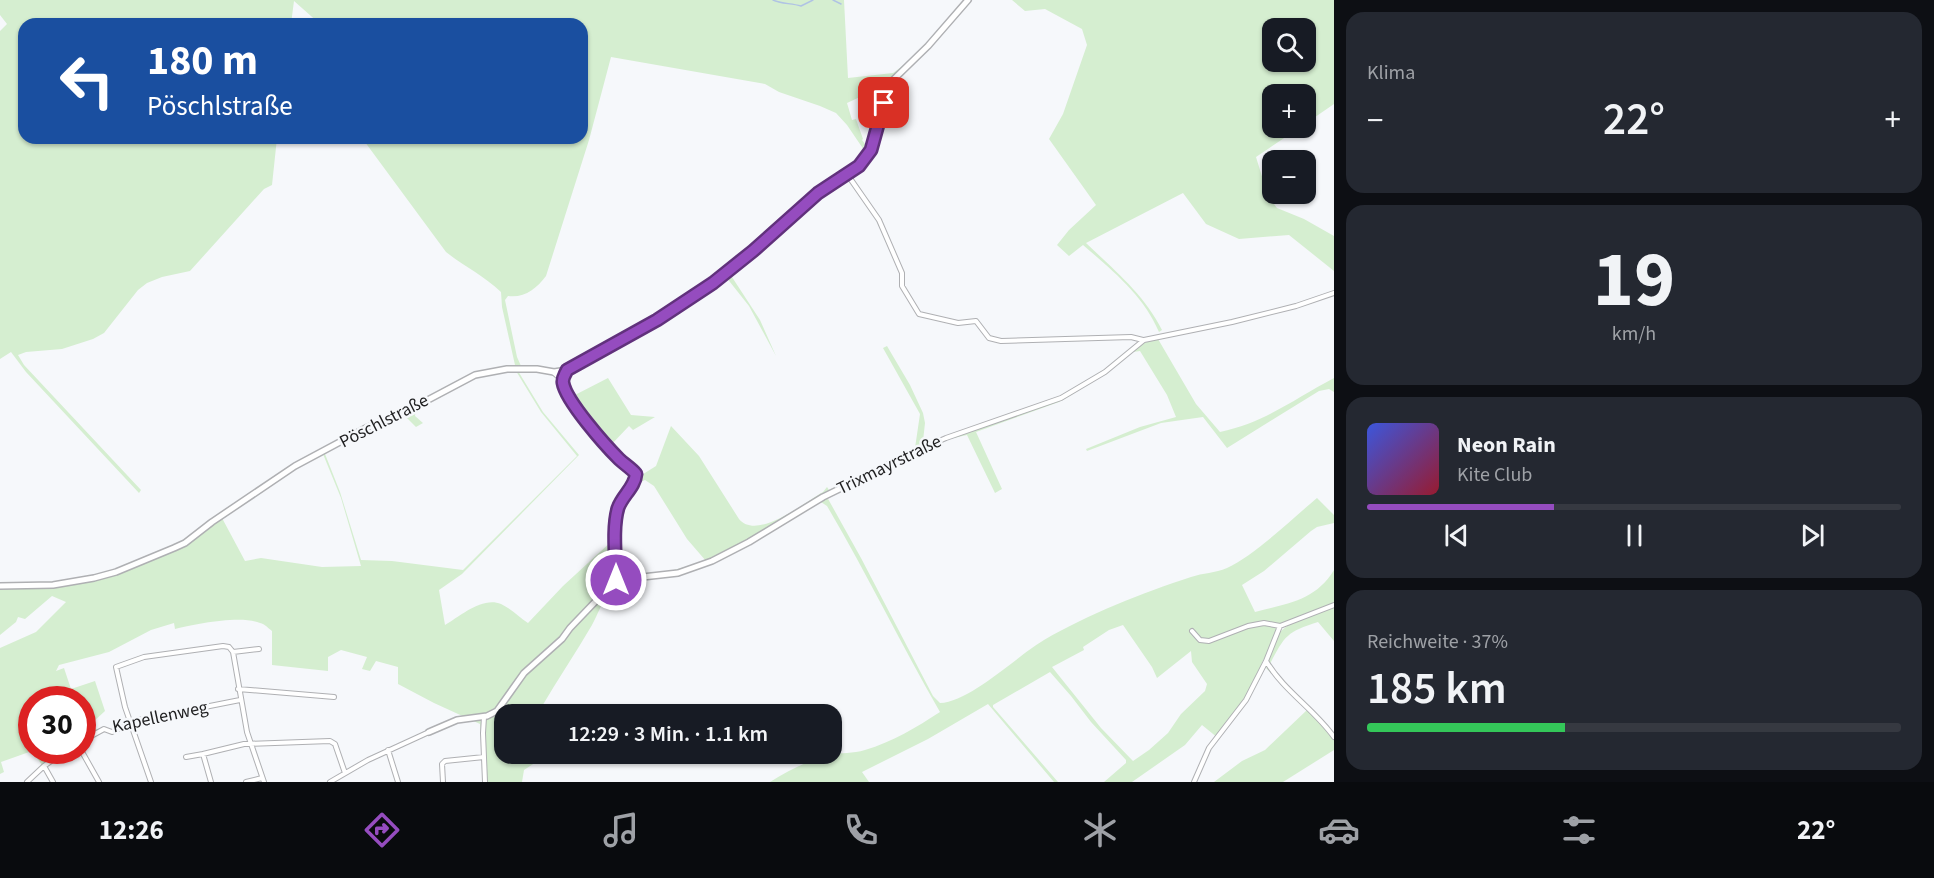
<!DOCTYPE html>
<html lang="de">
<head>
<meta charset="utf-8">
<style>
	body { margin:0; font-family:"Source Sans 3",sans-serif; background:#242831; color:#f1f3f6; height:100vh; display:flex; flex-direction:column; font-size:22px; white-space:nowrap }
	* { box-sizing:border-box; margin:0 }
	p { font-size:20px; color:#9ea1a6 }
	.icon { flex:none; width:33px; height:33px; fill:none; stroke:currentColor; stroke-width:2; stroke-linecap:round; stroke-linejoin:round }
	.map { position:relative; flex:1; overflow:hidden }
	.details { display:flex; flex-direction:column; gap:12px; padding:12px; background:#0d0f14; width:600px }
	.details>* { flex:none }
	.guide { position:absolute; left:18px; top:18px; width:570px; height:126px; border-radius:18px; box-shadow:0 2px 4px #0004; background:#1a4fa0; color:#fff; overflow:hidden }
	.tools { position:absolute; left:1262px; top:18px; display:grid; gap:12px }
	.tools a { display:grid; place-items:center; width:54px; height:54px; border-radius:12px; background:#171b24; box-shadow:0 2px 4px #0004; font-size:30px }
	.speed { position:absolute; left:18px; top:686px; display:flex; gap:12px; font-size:30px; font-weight:700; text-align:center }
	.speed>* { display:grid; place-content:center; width:78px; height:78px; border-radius:50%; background:#171b24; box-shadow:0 2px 4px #0004; line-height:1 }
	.speed .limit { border:9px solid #d22; background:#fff; color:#111 }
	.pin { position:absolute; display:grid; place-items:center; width:51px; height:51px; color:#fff; margin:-26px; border-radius:12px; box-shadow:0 3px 9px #0006 }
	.me { position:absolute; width:66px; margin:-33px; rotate:0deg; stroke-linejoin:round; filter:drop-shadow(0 0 4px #0008) }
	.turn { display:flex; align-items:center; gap:21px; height:126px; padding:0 30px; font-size:27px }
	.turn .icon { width:78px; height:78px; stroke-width:2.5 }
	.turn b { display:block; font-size:42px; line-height:51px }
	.big { font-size:45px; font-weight:600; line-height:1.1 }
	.details .tile { flex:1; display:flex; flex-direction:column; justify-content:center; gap:9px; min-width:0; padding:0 21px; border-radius:18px; background:#242831 }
	.details .dial { align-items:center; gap:0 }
	.dial b { font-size:78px; line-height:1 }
	.song { display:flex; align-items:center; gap:18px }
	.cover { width:72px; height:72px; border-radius:9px; background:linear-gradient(135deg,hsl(230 70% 55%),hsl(350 70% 35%)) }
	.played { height:6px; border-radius:3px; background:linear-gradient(90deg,#954cbf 35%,#363941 35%) }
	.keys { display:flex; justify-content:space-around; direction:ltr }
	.heat { display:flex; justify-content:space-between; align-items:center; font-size:33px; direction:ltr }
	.charge { height:9px; border-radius:4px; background:linear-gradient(90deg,#34c759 37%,#363941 0) }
	.trip { position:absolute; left:494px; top:704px; width:348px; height:60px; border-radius:18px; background:#171b24; box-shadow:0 2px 4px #0004; font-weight:600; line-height:60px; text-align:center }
	.tabs { display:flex; height:96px; justify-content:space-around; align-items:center; background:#090b0e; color:#9ea1a6 }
	.tabs .icon { width:42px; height:42px }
	.tabs .on { color:#954cbf }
	.tabs b { font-size:27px; color:#f1f3f6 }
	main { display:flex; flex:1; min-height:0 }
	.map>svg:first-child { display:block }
	.green { fill:#d5eed0; fill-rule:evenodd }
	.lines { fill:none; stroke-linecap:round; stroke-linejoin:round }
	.stream { stroke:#b0c3e4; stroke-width:1.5 }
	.minor-casing { stroke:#afb0b3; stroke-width:6 }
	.tertiary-casing { stroke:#afb0b3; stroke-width:8 }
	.minor { stroke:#fff; stroke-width:4 }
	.tertiary { stroke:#fff; stroke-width:5 }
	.route-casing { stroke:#61317c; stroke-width:15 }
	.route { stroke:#954cbf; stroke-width:10 }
	.labels { text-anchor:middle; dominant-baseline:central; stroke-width:5; stroke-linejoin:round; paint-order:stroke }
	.street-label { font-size:18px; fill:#1f1f20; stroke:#f6f8fb }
</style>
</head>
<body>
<main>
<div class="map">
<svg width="1334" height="782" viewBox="0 0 1334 782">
	<rect width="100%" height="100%" fill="#f6f8fb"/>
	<path class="green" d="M 0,0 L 844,0 L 848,78 L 893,73 L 912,59 L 887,90 L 882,89 L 862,99 L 860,97 L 847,103 L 852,120 L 856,119 L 863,139 L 862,140 L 872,153 L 867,162 L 853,173 L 855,184 L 877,213 L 905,277 L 900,273 L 873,213 L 848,180 L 843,178 L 826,189 L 730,274 L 760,320 L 776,356 L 749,306 L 726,277 L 669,314 L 569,373 L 565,384 L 571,397 L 608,378 L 631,415 L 655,417 L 633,430 L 629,426 L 610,446 L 640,476 L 656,466 L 671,426 L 699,456 L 739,519 C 757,541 804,503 823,492 L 827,487 L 829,490 L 910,452 L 915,448 L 920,414 L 883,348 L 887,346 L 910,385 L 923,413 L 925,423 L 923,441 L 927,447 C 978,426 1035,414 1083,388 L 1059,402 L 976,432 L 1002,489 L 995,493 L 967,435 L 945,440 L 827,497 L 861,558 L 933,696 L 940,703 C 970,702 1017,656 1044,640 C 1087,615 1144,592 1191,577 C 1203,573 1215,573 1227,568 C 1254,556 1293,518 1317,498 L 1334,515 L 1334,523 L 1317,527 L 1311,531 L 1264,571 L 1242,585 L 1255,612 C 1288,603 1315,601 1334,570 L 1334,604 L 1285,623 L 1276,623 C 1278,637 1267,651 1261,665 L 1263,669 L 1248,700 L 1218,738 L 1202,725 L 1185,745 L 1132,782 L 1104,782 L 1126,763 L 1126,760 L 1091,722 L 1071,696 L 1050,672 L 993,705 L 993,707 L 1058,782 L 1054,782 L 988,704 L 928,739 L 862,772 L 869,782 L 770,782 C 788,771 808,760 829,755 C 841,752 853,754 865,750 C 892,742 917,727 940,712 C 901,644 867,574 827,506 L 821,502 L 734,553 L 700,568 L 619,582 C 604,593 601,609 592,625 C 576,653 557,680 541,708 L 543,714 L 504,714 L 504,753 L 550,753 L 524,770 L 522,782 L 487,782 L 480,724 L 434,703 L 398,684 L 398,667 L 376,661 L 370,671 L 362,669 L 367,657 L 341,650 L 328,657 L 328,671 L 272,665 L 272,631 C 268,628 265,624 260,623 C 240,615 196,624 175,629 L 174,623 L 151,630 L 109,652 L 59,665 L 56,671 L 64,668 L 71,689 L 95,681 L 105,711 L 92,723 L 97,730 L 91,734 L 83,720 L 82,699 L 32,699 L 32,750 L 64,750 L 42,765 L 32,751 L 1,762 L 4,772 L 0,774 L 0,648 L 36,632 L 66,602 L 52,596 L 25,619 L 18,617 L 16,622 L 0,635 L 0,584 L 66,582 L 103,574 L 147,557 L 185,540 L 223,511 L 240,502 L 283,471 L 408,408 L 456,381 L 488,369 L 515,365 L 502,307 L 501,292 C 483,275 465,267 446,252 L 362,138 L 582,138 L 582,24 L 320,24 L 294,1 L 291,24 L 24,24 L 24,138 L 277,138 L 272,185 L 264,189 L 190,271 L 162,277 L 147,283 L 138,290 L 104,333 L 93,339 L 62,349 L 26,352 L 18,355 L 24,365 L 141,490 L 139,493 L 26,372 L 11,352 L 0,359 L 0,31 L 7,24 L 0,15 ZM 611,57 L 765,84 L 779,92 L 820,106 L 836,113 L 847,125 L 866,153 L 859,163 L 823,186 L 729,268 L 688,298 L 607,347 L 564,369 L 521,366 L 517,357 L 505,300 L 508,296 C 525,298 536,289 546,276 L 589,140 ZM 507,370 L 516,371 L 541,412 L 577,456 L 463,570 L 392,561 L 361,560 L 340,492 L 325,454 L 362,432 L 404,415 L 416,427 L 423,423 L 415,416 L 416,409 L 474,377 ZM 518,371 L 547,373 L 557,377 L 577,413 L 631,472 L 633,477 L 615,511 L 613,540 L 563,586 L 528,623 C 519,617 510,608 501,604 C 483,596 460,616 445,625 L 439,590 L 462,574 L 579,455 L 543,412 ZM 323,454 L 341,498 L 361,566 L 322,567 L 261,558 L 245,561 L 222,518 L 299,466 ZM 645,480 L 654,486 L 687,539 L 706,561 L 667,572 L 621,576 C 617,567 618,557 618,547 C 617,523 618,490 645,480 ZM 1123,625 L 1152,667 L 1157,678 L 1191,651 L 1192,662 L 1207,684 L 1205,691 L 1181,714 L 1168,733 L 1149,750 L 1133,761 L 1101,728 L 1052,667 L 1084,650 L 1083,647 L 1109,630 Z
		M 1012,0 L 1334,0 L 1334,104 L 1305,124 L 1305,94 L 1272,94 L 1272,128 L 1299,128 L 1256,157 L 1268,196 L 1277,208 L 1304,219 L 1334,236 L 1334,271 L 1289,235 L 1239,239 L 1206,224 L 1183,193 L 1086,243 C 1114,270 1144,294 1162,330 L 1159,332 C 1144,296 1112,270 1083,245 L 1069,256 L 1057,245 L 1069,230 L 1096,205 L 1049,139 L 1063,114 L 1087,45 L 1082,29 L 1045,9 L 1025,11 ZM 1272,28 L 1305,28 L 1305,62 L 1272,62 Z
		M 1158,339 L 1196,404 L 1220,432 C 1266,422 1294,399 1334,378 L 1334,392 L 1329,389 L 1319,391 L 1227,448 L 1203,417 L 1161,423 L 1087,451 L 1086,449 L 1140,427 L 1176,417 L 1167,395 L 1140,351 L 1133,352 L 1143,343 Z
		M 1334,607 L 1334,641 L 1318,622 C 1287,632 1285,635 1270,664 L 1276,674 L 1327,726 L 1334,735 L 1334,750 L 1283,782 L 1214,782 L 1242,761 L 1265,750 L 1307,710 L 1266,668 L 1270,664 L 1268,661 C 1274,618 1303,622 1334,607 Z"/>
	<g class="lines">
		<path class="stream" d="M 773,0 C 781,4 791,3 801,6 L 813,0
			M 833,0 L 841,4"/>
		<defs>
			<path id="minor" d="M 847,174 L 879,220 L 902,273 L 902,286 L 919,314 L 958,323 L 976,321 L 989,338 L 1001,341 L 1131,337 L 1143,340
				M 554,373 L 563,381 L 568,396 L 579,413 L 617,457 L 636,474 C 635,487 622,496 618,508 C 612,527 615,560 616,580
				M 923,448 L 946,438 L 1061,398 L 1105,372 L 1144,340 L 1232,322 L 1296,306 L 1334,293
				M 1280,626 L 1266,661 C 1284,691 1314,709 1334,737
				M 1192,631 L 1200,640 L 1209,641 L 1248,626 L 1264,623 L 1280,626 L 1334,605
				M 233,652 L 259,649
				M 238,689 L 334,697
				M 484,717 L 483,733 L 485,782
				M 82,741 L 104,729 L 112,732 L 139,720 L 240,700
				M 81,750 L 99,782
				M 388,750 L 398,782
				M 186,757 L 203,754
				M 44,766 L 53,782
				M 27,782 L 44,766 L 67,750
				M 151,782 L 125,707 L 116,667 L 144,657 L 223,646 L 229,647 L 233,652 L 247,732 L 264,782
				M 211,782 L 203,754 L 244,744 L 330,741 L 335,744 L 345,773
				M 246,782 L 262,778
				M 330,782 L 368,760 L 429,732
				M 443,782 L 442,764 L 445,761 L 484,757
				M 1194,782 L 1209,748 L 1246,700 L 1266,661"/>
			<path id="tertiary" d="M 0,586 L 53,585 L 94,578 L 116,572 L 174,548 L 185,543 L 212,522 L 295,466 L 366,428 L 407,411 L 475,375 L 507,369 L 537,369 L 554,372 L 567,370 L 657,320 L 713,283 L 753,251 L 818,193 L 862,163 L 871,150 L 892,81 L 928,46 L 968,0
				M 429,732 L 457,720 L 487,716 L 497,711 L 524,673 L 562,639 L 570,628 L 616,580 L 678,573 L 712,561 L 749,542 L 823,497 L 923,448"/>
		</defs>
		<use href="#minor" class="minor-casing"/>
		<use href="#tertiary" class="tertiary-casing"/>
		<use href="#minor" class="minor"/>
		<use href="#tertiary" class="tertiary"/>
	</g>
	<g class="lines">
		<defs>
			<path id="route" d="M 616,580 C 616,559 612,528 618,508 C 622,496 635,487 636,474 C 631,468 624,464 619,459 C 605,445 566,401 563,383 C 562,378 565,375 567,370 L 657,320 L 713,283 L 753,251 L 818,193 L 859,166 L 871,150 L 884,103"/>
		</defs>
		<use href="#route" class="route-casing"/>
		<use href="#route" class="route"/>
	</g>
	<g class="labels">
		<g class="street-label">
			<text transform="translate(384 421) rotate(-27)">Pöschlstraße</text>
			<text transform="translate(889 465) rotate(-26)">Trixmayrstraße</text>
			<text transform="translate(160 717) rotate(-12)">Kapellenweg</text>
		</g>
	</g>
</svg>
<div class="tools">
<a><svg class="icon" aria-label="search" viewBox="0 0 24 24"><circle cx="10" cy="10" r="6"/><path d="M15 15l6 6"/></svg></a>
<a>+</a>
<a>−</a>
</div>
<div class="speed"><div class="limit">30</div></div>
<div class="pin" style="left:884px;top:103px;background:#d93025"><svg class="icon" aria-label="arrive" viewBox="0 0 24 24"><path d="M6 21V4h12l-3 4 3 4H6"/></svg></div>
<svg class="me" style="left:616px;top:580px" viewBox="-20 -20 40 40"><circle r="17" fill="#954cbf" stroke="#fff" stroke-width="3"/><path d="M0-11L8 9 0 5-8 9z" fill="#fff"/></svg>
<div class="trip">12:29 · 3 Min. · 1.1 km</div>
<div class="guide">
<div class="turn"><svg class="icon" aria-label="left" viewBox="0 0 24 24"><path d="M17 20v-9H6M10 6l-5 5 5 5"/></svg><div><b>180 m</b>Pöschlstraße</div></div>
</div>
</div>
<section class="details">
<div class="tile"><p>Klima</p>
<div class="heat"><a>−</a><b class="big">22°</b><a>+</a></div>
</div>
<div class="tile dial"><b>19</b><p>km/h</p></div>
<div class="tile">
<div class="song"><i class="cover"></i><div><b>Neon Rain</b><p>Kite Club</p></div></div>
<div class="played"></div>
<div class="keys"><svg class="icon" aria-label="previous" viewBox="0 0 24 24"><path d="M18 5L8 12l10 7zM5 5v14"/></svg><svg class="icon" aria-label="pause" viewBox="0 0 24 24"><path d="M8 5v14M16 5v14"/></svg><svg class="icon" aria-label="next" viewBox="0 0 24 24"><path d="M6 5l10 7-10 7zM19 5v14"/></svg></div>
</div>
<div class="tile"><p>Reichweite · 37%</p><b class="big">185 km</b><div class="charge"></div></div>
</section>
</main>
<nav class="tabs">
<b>12:26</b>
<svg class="icon on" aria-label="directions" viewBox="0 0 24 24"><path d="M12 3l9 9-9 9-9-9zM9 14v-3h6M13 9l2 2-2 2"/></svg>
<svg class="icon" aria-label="music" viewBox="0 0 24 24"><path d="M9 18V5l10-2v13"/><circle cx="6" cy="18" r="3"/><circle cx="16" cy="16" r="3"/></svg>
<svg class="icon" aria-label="phone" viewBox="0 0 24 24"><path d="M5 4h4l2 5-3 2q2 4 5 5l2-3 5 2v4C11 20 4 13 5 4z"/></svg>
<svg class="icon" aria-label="climate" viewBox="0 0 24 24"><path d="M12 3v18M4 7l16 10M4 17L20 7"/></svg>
<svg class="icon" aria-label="car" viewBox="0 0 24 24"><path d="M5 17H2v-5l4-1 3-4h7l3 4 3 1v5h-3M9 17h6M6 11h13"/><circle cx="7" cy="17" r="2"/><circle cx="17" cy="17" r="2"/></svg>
<svg class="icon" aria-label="filters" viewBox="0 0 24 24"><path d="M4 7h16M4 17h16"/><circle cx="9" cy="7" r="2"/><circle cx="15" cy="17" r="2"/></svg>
<b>22°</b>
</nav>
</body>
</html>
